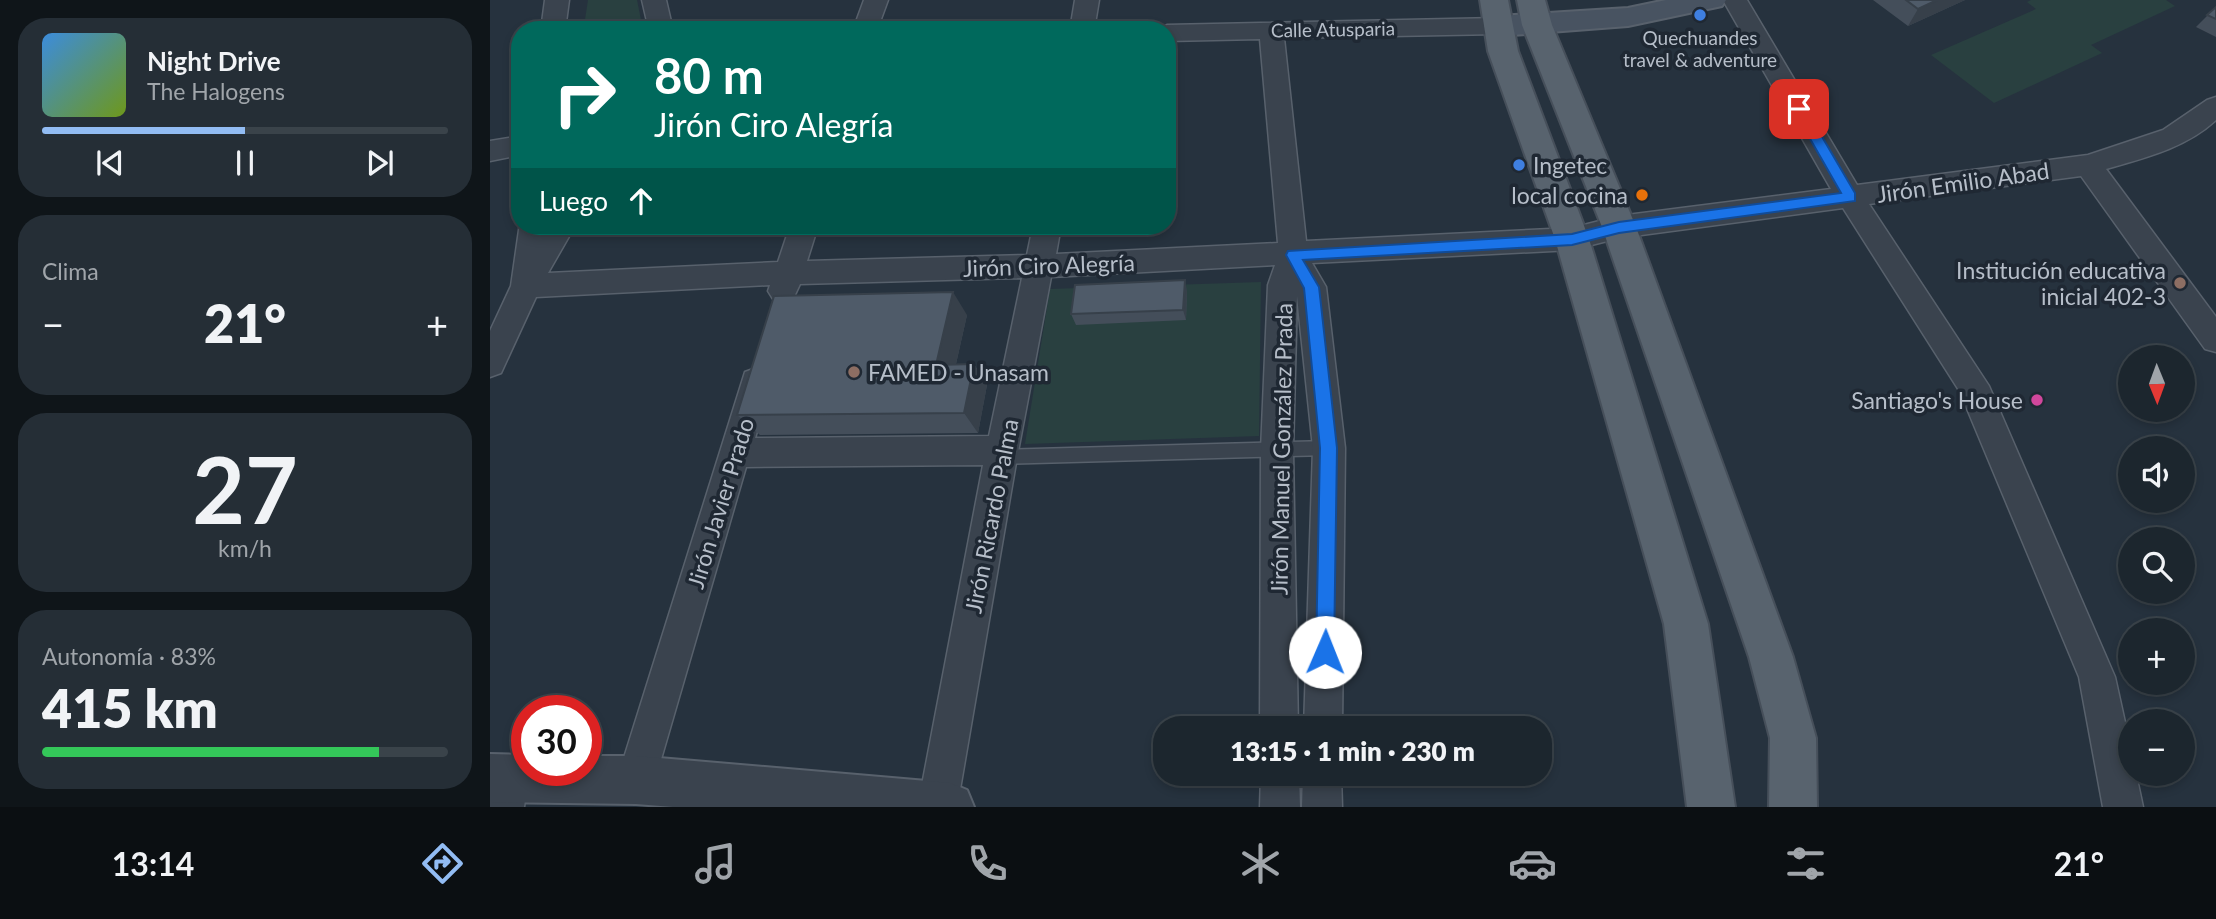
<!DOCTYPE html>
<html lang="es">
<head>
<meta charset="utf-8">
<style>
	body { margin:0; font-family:Lato,sans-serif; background:#252e36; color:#f1f3f6; height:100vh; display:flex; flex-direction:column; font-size:26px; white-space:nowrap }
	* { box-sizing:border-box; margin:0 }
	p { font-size:23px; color:#a0a5aa }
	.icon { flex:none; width:38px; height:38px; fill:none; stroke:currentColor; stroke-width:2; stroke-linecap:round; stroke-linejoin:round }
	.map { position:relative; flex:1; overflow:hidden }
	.details { display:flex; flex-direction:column; gap:18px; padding:18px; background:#0f1519; width:490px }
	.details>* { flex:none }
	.guide { position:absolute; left:21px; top:21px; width:665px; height:214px; border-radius:28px; box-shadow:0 4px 10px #0003,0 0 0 2px #3a434a; background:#00695c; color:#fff; overflow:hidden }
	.needle { width:46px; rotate:179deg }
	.controls { position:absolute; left:1628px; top:345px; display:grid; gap:14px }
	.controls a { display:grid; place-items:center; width:77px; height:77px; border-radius:50%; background:#1c262e; box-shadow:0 4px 10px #0003,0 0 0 2px #3a434a; font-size:35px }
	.speed { position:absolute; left:21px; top:695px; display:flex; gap:14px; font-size:35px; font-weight:700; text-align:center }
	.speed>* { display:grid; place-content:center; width:91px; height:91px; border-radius:50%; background:#1c262e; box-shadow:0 4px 10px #0003,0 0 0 2px #3a434a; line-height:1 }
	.speed .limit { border:10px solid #d22; background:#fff; color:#111 }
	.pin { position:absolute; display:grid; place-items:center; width:60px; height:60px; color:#fff; margin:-30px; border-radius:14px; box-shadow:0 4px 10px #0006 }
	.me { position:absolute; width:77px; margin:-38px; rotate:1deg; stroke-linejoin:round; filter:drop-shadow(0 0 5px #0008) }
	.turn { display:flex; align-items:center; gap:24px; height:147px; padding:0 28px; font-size:32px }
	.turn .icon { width:91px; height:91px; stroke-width:2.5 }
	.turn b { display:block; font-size:49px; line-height:60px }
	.then { display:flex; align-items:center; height:66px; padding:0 28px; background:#0003; gap:14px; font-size:26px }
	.big { font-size:52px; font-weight:800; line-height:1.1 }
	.details .card { flex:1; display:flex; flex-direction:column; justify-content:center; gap:10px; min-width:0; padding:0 24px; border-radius:28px; background:#252e36 }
	.details .dial { align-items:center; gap:0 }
	.dial b { font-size:91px; line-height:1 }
	.song { display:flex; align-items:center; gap:21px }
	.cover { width:84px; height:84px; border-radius:10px; background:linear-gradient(135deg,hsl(210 70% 55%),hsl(80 70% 35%)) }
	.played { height:7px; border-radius:4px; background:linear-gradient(90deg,#92bcf3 50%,#3a434a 50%) }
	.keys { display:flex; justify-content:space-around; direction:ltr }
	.heat { display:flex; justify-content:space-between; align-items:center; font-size:38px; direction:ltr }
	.charge { height:10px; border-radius:5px; background:linear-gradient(90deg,#34c759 83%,#3a434a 0) }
	.trip { position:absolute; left:663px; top:716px; width:399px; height:70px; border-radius:28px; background:#1c262e; box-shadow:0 4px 10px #0003,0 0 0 2px #3a434a; font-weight:800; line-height:70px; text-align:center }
	.tab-bar { display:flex; height:112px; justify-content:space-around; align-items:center; background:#0b0f12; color:#a0a5aa }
	.tab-bar .icon { width:49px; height:49px }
	.tab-bar .selected { color:#92bcf3 }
	.tab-bar b { font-size:32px; color:#f1f3f6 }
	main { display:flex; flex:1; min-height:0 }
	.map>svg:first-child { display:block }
	.green { fill:#294040 }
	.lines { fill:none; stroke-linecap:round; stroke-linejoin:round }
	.service-casing { stroke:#58616c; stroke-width:3 }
	.minor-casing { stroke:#58616c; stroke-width:3 }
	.tertiary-casing { stroke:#58616c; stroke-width:4 }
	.secondary-casing { stroke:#58616c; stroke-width:4 }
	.primary-casing { stroke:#464f5a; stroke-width:4 }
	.service { fill:#3a434e; fill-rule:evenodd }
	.minor { fill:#3a434e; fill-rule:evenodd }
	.tertiary { fill:#3a434e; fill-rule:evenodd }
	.secondary { fill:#485361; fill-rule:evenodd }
	.primary { fill:#58636e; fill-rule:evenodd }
	.wall { fill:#444e5a }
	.shaded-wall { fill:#37404a }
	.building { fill:#4f5b69; stroke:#37404a; stroke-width:2 }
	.route { fill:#1a73e8; stroke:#114b97; stroke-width:2 }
	.shop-dot { fill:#3f7fe0; stroke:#1f2833; stroke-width:2.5 }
	.food-dot { fill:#e8710a; stroke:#1f2833; stroke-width:2.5 }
	.education-dot { fill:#8d6e63; stroke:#1f2833; stroke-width:2.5 }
	.hotel-dot { fill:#d1479c; stroke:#1f2833; stroke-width:2.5 }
	.labels { text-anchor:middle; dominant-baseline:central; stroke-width:7; stroke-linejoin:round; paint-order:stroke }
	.far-street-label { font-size:19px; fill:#b6bec9; stroke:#1f2833 }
	.far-poi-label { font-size:19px; fill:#b6bec9; stroke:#1f2833 }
	.poi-label { font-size:23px; fill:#b6bec9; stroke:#1f2833; text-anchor:end }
	.street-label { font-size:23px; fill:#b6bec9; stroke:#1f2833 }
</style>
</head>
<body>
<main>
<section class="details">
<div class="card">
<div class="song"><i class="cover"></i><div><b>Night Drive</b><p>The Halogens</p></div></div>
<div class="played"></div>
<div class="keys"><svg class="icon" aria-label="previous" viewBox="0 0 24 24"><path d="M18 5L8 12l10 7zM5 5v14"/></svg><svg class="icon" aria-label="pause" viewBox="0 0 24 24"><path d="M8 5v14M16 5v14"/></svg><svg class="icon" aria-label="next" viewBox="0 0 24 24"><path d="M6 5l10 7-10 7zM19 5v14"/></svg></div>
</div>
<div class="card"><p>Clima</p>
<div class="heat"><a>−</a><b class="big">21°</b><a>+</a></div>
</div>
<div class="card dial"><b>27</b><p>km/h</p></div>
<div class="card"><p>Autonomía · 83%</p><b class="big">415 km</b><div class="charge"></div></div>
</section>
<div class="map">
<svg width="1726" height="807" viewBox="0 0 1726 807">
	<rect width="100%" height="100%" fill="#26323e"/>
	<path class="green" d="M 98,0 L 147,0 L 152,25 L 94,26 Z
		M 1541,0 L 1676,0 L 1685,6 L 1601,45 L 1612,53 L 1504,103 L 1441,55 L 1546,9 L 1537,2 Z
		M 771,282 L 769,436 L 535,444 L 560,289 Z"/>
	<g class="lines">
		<defs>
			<path id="service" d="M 839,441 L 845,443 L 847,448 L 845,453 L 839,455 L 511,464 L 505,462 L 503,457 L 505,452 L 511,450 Z"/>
			<path id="minor" d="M 55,0 L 79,0 L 75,30 L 51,30 Z
				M 152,0 L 176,0 L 183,30 L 159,30 Z
				M 374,0 L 398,0 L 387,30 L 363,30 Z
				M 585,0 L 609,0 L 604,30 L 580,30 Z
				M 1233,0 L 1257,0 L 1367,185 L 1598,155 L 1673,130 L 1717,100 L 1726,97 L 1726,120 C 1696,148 1654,158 1616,169 L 1726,317 L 1726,352 L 1715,349 L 1591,176 L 1379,204 L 1499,386 L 1625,677 L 1640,745 L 1640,774 L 1646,774 L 1653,807 L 1613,807 L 1589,677 L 1470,392 L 1353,208 L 1129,238 L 1082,250 L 822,263 L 836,287 L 855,448 L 852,728 L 814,728 L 823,448 L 807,296 L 803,450 L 808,728 L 770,728 L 771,450 L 778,285 L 785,265 L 561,277 L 527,457 L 467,807 L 428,806 L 493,465 L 256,467 L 165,780 L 160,794 L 146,799 L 132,794 L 127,780 L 255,372 L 266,368 L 277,372 L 282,381 L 265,438 L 499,436 L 532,278 L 310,284 L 303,299 L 293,303 L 283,299 L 278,291 L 280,285 L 46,297 L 11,373 L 0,377 L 0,331 L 21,286 L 30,223 L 30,226 L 85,226 L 58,273 L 288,262 L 300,226 L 328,226 L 317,261 L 537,255 L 543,226 L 571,226 L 566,254 L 788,243 L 770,39 L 677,41 L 677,30 L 667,30 L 677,25 L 1009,18 L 1017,20 L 1021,26 L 1017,32 L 1009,34 L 794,38 L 816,241 L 1082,228 L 1129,216 L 1341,189 Z
				M 30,136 L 30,155 L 0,161 L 0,141 Z
				M 19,760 L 33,765 L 38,779 L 34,807 L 0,807 L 0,778 L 5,765 Z
				M 771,774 L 809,774 L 810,807 L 770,807 Z
				M 813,774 L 851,774 L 852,807 L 812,807 Z"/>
			<path id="tertiary" d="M 0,754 L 37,755 L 37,770 L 96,770 L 96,756 L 146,756 L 460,783 L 477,790 L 484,807 L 183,807 L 146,804 L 0,802 Z"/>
			<path id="secondary" d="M 1176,0 L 1236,0 L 1232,6 L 1138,26 L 1009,36 L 999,33 L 994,26 L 999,19 L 1009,16 L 1138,8 Z"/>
			<path id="primary" d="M 990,0 L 1018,0 L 1028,51 L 1099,239 L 1218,624 L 1245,807 L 1197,807 L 1174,624 L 1065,239 L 998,51 Z
				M 1027,0 L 1055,0 L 1062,25 L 1146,227 L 1303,657 L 1326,738 L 1327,807 L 1279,807 L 1280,738 L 1259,657 L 1112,227 L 1032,25 Z"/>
		</defs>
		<use href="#service" class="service-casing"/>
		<use href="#minor" class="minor-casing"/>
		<use href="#tertiary" class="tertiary-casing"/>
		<use href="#secondary" class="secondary-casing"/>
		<use href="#primary" class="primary-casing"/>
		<use href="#service" class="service"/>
		<use href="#minor" class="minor"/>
		<use href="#tertiary" class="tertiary"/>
		<use href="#secondary" class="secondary"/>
		<use href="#primary" class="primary"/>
	</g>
	<path class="wall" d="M 1383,0 L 1475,0 L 1418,26 Z
		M 1726,7 L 1726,37 L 1706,27 Z
		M 697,291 L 696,320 L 586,325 L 581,314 Z
		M 477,315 L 466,364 L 484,364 L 497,385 L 488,433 L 270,435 L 247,415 Z"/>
	<path class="shaded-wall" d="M 1447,0 L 1475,0 L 1418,26 L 1428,9 Z
		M 695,280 L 697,291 L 696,320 L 693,310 Z
		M 463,292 L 477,315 L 461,386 L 446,365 Z
		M 484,364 L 497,385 L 488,433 L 474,413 Z"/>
	<path class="building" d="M 1416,0 L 1447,0 L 1428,9 Z
		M 1726,7 L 1726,19 L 1717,15 Z
		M 695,280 L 693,310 L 581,314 L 585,285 Z
		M 463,292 L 446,365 L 484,364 L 474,413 L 247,415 L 284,296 Z"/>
	<path class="route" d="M 1309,105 L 1314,106 L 1365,193 L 1365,201 L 1129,233 L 1082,245 L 813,260 L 829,287 L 847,448 L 844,652 L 841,658 L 835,661 L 828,658 L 826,652 L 830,448 L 814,288 L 796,255 L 798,251 L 1082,234 L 1129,222 L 1351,193 L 1303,109 Z"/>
	<g class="shop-dot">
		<circle cx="1210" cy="15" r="7"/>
		<circle cx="1029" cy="165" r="7"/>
	</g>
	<circle class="food-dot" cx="1152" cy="195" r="7"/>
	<g class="education-dot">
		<circle cx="1690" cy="283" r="7"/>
		<circle cx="364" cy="372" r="7"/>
	</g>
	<circle class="hotel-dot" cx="1547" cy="400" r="7"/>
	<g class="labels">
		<g class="far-street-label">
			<text transform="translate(843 29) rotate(-1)">Calle Atusparia</text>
		</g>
		<g class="far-poi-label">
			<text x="1210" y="37">Quechuandes<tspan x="1210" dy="22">travel &amp; adventure</tspan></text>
		</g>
		<g class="poi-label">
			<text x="1043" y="165" text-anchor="start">Ingetec</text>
			<text x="1138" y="195">local cocina</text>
			<text x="1676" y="270">Institución educativa<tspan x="1676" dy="26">inicial 402-3</tspan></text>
			<text x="378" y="372" text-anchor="start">FAMED - Unasam</text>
			<text x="1533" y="400">Santiago's House</text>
		</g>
		<g class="street-label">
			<text transform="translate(1473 182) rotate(-8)">Jirón Emilio Abad</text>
			<text transform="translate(559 265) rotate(-2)">Jirón Ciro Alegría</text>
			<text transform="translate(791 449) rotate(-89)">Jirón Manuel González Prada</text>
			<text transform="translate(230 503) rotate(-73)">Jirón Javier Prado</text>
			<text transform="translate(501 516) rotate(-79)">Jirón Ricardo Palma</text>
		</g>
	</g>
</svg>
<div class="controls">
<a><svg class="needle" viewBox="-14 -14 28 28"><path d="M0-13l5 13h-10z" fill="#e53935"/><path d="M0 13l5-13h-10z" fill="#a0a5aa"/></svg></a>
<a><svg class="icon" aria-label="sound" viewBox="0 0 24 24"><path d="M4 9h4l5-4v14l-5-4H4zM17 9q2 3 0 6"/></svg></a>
<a><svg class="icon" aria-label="search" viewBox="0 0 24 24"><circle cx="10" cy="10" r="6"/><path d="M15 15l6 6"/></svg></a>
<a>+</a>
<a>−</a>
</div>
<div class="speed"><div class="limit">30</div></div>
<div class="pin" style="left:1309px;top:109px;background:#d93025"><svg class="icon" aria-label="arrive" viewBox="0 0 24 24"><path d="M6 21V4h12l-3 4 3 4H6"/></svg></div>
<svg class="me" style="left:835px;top:652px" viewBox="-20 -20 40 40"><circle r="19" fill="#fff"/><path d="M0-13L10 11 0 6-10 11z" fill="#1a73e8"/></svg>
<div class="trip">13:15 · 1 min · 230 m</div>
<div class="guide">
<div class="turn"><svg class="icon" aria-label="right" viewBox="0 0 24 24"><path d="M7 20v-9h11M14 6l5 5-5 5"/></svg><div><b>80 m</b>Jirón Ciro Alegría</div></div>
<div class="then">Luego<svg class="icon" aria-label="ahead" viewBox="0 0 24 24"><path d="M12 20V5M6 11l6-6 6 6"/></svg></div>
</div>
</div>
</main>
<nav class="tab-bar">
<b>13:14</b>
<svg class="icon selected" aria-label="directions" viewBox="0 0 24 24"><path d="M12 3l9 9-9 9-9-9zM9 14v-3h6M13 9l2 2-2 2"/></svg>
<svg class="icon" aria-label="music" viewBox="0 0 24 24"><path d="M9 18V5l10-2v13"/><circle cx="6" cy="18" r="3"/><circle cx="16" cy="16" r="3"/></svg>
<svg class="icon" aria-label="phone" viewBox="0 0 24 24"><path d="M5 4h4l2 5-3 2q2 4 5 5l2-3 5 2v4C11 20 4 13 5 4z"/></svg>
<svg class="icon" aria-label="climate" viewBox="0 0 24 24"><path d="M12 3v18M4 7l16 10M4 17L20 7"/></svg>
<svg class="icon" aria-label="car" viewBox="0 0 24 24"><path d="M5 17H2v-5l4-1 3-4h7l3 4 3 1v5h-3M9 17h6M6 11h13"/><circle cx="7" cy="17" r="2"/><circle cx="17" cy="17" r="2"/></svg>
<svg class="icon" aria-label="filters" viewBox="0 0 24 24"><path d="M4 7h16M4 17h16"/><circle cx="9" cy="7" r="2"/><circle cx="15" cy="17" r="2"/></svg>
<b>21°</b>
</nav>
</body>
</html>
